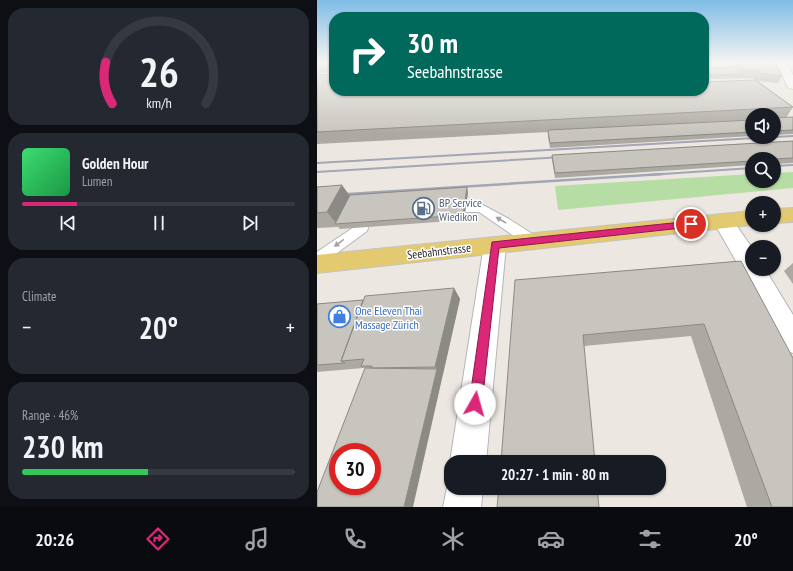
<!DOCTYPE html>
<html lang="en">
<head>
<meta charset="utf-8">
<style>
	body { margin:0; font-family:"PT Sans Narrow",sans-serif; background:#242831; color:#f1f3f6; height:100vh; display:flex; flex-direction:column; font-size:15px; white-space:nowrap }
	* { box-sizing:border-box; margin:0 }
	p { font-size:13px; color:#9ea1a6 }
	.icon { flex:none; width:22px; height:22px; fill:none; stroke:currentColor; stroke-width:2; stroke-linecap:round; stroke-linejoin:round }
	.map { position:relative; flex:1; overflow:hidden }
	.side { display:flex; flex-direction:column; gap:8px; padding:8px; background:#0d0f14; width:317px }
	.side>* { flex:none }
	.banner { position:absolute; left:12px; top:12px; width:380px; height:84px; border-radius:16px; box-shadow:0 1px 3px #0004; background:#00695c; color:#fff; overflow:hidden }
	.buttons { position:absolute; left:428px; top:108px; display:grid; gap:8px }
	.buttons a { display:grid; place-items:center; width:36px; height:36px; border-radius:50%; background:#171b24; box-shadow:0 1px 3px #0004; font-size:20px }
	.speed { position:absolute; left:12px; top:443px; display:flex; gap:8px; font-size:20px; font-weight:700; text-align:center }
	.speed>* { display:grid; place-content:center; width:52px; height:52px; border-radius:50%; background:#171b24; box-shadow:0 1px 3px #0004; line-height:1 }
	.speed .limit { border:6px solid #d22; background:#fff; color:#111 }
	.pin { position:absolute; display:grid; place-items:center; width:34px; height:34px; color:#fff; margin:-17px; border:2px solid #fff; border-radius:50%; box-shadow:0 1px 4px #0007 }
	.me { position:absolute; width:44px; margin:-22px; rotate:7deg; stroke-linejoin:round; filter:drop-shadow(0 0 3px #0008) }
	.turn { display:flex; align-items:center; gap:14px; height:84px; padding:0 12px; font-size:18px }
	.turn .icon { width:52px; height:52px; stroke-width:2.5 }
	.turn b { display:block; font-size:28px; line-height:34px }
	.big { font-size:30px; font-weight:600; line-height:1.1 }
	.side .tile { flex:1; display:flex; flex-direction:column; justify-content:center; gap:6px; min-width:0; padding:0 14px; border-radius:16px; background:#242831 }
	.side .dial { align-items:center; gap:0 }
	.dial svg { height:104px; overflow:visible; fill:none; stroke:#363941; stroke-width:7; stroke-linecap:round; text-anchor:middle }
	.dial text { fill:#f1f3f6; stroke:none }
	.song { display:flex; align-items:center; gap:12px }
	.cover { width:48px; height:48px; border-radius:6px; background:linear-gradient(135deg,hsl(140 70% 55%),hsl(140 70% 35%)) }
	.played { height:4px; border-radius:2px; background:linear-gradient(90deg,#db2777 20%,#363941 20%) }
	.keys { display:flex; justify-content:space-around; direction:ltr }
	.heat { display:flex; justify-content:space-between; align-items:center; font-size:22px; direction:ltr }
	.charge { height:6px; border-radius:3px; background:linear-gradient(90deg,#34c759 46%,#363941 0) }
	.trip { position:absolute; left:127px; top:455px; width:222px; height:40px; border-radius:16px; background:#171b24; box-shadow:0 1px 3px #0004; font-weight:600; line-height:40px; text-align:center }
	.tabs { display:flex; height:64px; justify-content:space-around; align-items:center; background:#090b0e; color:#9ea1a6 }
	.tabs .icon { width:28px; height:28px }
	.tabs .active { color:#db2777 }
	.tabs b { font-size:18px; color:#f1f3f6 }
	main { display:flex; flex:1; min-height:0 }
	.map>svg:first-child { display:block }
	.green { fill:#b6dda3 }
	.lines { fill:none; stroke-linecap:round; stroke-linejoin:round }
	.service-casing { stroke:#b4b6be; stroke-width:2 }
	.minor-casing { stroke:#b4b6be; stroke-width:2 }
	.tertiary-casing { stroke:#b4b6be; stroke-width:2 }
	.primary-casing { stroke:#c4c4c4; stroke-width:2 }
	.service { fill:#fff; fill-rule:evenodd }
	.minor { fill:#fff; fill-rule:evenodd }
	.tertiary { fill:#fff; fill-rule:evenodd }
	.primary { fill:#e3c96f; fill-rule:evenodd }
	.rail-far1 { stroke:#a3a6b4; stroke-width:2 }
	.rail { stroke:#a3a6b4; stroke-width:2.5 }
	.wall { fill:#aca9a3 }
	.shaded-wall { fill:#8c8a85 }
	.building { fill:#c8c5be; stroke:#8c8a85; fill-rule:evenodd }
	.oneway { fill:#a0a0a0 }
	.route { fill:#db2777; stroke:#8e194d }
	.labels { text-anchor:middle; dominant-baseline:central; stroke-width:3; stroke-linejoin:round; paint-order:stroke }
	.service-label { font-size:12px; fill:#4e5e75; stroke:#fff; text-anchor:start }
	.street-label { font-size:12px; fill:#2c2c2c; stroke:#fff }
	.shop-label { font-size:12px; fill:#366cbe; stroke:#fff; text-anchor:start }
</style>
</head>
<body>
<main>
<section class="side">
<div class="tile dial"><svg viewBox="0 0 100 80">
<path d="M14 69A42 42 0 1 1 86 69"/>
<path d="M14 69A42 42 0 0 1 9 37" stroke="#db2777"/>
<text x="50" y="56" font-size="32" font-weight="700">26</text>
<text x="50" y="72" font-size="11">km/h</text>
</svg></div>
<div class="tile">
<div class="song"><i class="cover"></i><div><b>Golden Hour</b><p>Lumen</p></div></div>
<div class="played"></div>
<div class="keys"><svg class="icon" aria-label="previous" viewBox="0 0 24 24"><path d="M18 5L8 12l10 7zM5 5v14"/></svg><svg class="icon" aria-label="pause" viewBox="0 0 24 24"><path d="M8 5v14M16 5v14"/></svg><svg class="icon" aria-label="next" viewBox="0 0 24 24"><path d="M6 5l10 7-10 7zM19 5v14"/></svg></div>
</div>
<div class="tile"><p>Climate</p>
<div class="heat"><a>−</a><b class="big">20°</b><a>+</a></div>
</div>
<div class="tile"><p>Range · 46%</p><b class="big">230 km</b><div class="charge"></div></div>
</section>
<div class="map">
<svg width="476" height="507" viewBox="0 0 476 507">
	<rect width="100%" height="100%" fill="#ece7e0"/>
	<path class="green" d="M 476,172 L 476,188 L 241,210 L 238,186 L 435,174 L 435,181 L 457,181 L 457,173 Z"/>
	<g class="lines">
		<defs>
			<path id="service" d="M 164,204 L 192,219 L 220,237 L 222,241 L 220,245 L 215,246 L 210,245 L 162,212 L 146,212 L 144,209 L 146,206 Z
				M 45,223 L 50,225 L 51,228 L 50,231 L 5,264 L 0,266 L 0,252 L 40,225 Z"/>
			<path id="minor" d="M 387,63 L 466,63 L 471,66 L 466,69 L 387,69 Z
				M 406,214 L 413,216 L 435,248 L 435,269 L 448,269 L 476,315 L 476,353 L 466,350 L 426,273 L 396,221 L 399,216 Z
				M 178,237 L 186,239 L 189,245 L 169,462 L 134,462 L 134,463 L 133,462 L 167,245 L 170,239 Z
				M 134,478 L 134,488 L 166,488 L 164,507 L 126,507 L 130,488 Z"/>
			<path id="tertiary" d="M 461,62 L 471,62 L 471,66 L 476,75 L 476,89 L 472,88 L 470,86 L 461,66 Z"/>
			<path id="primary" d="M 476,208 L 476,222 L 457,223 L 457,209 Z
				M 435,211 L 435,225 L 0,273 L 0,255 Z"/>
		</defs>
		<use href="#service" class="service-casing"/>
		<use href="#minor" class="minor-casing"/>
		<use href="#tertiary" class="tertiary-casing"/>
		<use href="#primary" class="primary-casing"/>
		<use href="#service" class="service"/>
		<use href="#minor" class="minor"/>
		<use href="#tertiary" class="tertiary"/>
		<use href="#primary" class="primary"/>
		<path class="rail-far1" d="M 457,137 L 476,136
			M 0,163 L 457,137
			M 457,166 L 476,165
			M 0,172 L 246,157
			M 331,175 L 435,168"/>
		<path class="rail" d="M 0,196 L 346,174"/>
	</g>
	<path class="wall" d="M 0,62 L 17,62 L 17,72 L 0,73 Z
		M 420,63 L 465,76 L 461,83 L 441,81 L 476,107 L 469,118 L 476,117 L 476,134 L 457,135 L 457,115 L 435,115 L 435,136 L 233,148 L 231,137 L 232,132 L 0,144 L 0,75 L 387,91 L 438,80 L 437,78 L 387,79 L 387,68 L 418,67 Z
		M 476,141 L 476,163 L 457,164 L 457,159 L 435,159 L 435,165 L 238,178 L 235,160 L 235,155 Z
		M 0,187 L 33,195 L 151,192 L 147,220 L 23,229 L 21,227 L 0,228 Z
		M 424,261 L 476,507 L 430,507 L 374,336 L 267,346 L 198,280 Z
		M 476,263 L 476,284 L 467,271 Z
		M 137,288 L 143,299 L 126,374 L 48,368 L 46,368 L 0,372 L 0,304 L 46,300 Z"/>
	<path class="shaded-wall" d="M 25,185 L 36,200 L 20,224 L 10,212 Z
		M 150,187 L 151,192 L 147,220 L 146,215 Z
		M 137,288 L 143,299 L 96,507 L 87,507 L 120,369 L 118,367 Z"/>
	<path class="building" d="M 0,62 L 17,62 L 17,64 L 0,65 Z
		M 453,62 L 458,63 L 465,76 L 443,73 L 441,70 L 429,70 L 420,63 Z
		M 418,67 L 427,74 L 387,75 L 387,68 Z
		M 17,74 L 17,91 L 387,91 L 387,82 L 438,80 L 476,107 L 0,132 L 0,75 Z
		M 476,117 L 476,130 L 457,131 L 457,118 Z
		M 435,120 L 435,132 L 233,143 L 231,132 L 232,130 Z
		M 476,141 L 476,158 L 457,159 L 435,159 L 435,161 L 238,173 L 235,155 Z
		M 25,185 L 10,212 L 0,213 L 0,187 Z
		M 150,187 L 146,215 L 18,224 L 33,195 Z
		M 424,261 L 476,358 L 476,507 L 455,507 L 387,324 L 266,335 L 278,462 L 184,462 L 198,280 Z
		M 137,288 L 118,367 L 54,368 L 55,366 L 44,366 L 47,359 L 24,361 L 48,296 Z
		M 46,300 L 24,361 L 28,363 L 0,365 L 0,304 Z
		M 48,368 L 120,369 L 87,507 L 0,507 L 0,492 ZM 21,452 L 55,452 L 55,486 L 21,486 Z
		M 182,488 L 280,488 L 282,507 L 180,507 Z"/>
	<defs><path id="oneway-solid" d="M-6-.8H1V-3.2L6.5 0L1 3.2V.8H-6Z"/></defs>
	<g class="oneway">
		<use href="#oneway-solid" transform="translate(184 220) rotate(-149)"/>
		<use href="#oneway-solid" transform="translate(22 243) rotate(144)"/>
	</g>
	<linearGradient id="sky" x2="0" y2="1"><stop stop-color="#7ebce6"/><stop offset="0.47" stop-color="#f6f4f1"/><stop offset="1" stop-color="#f6f4f1" stop-opacity="0"/></linearGradient>
	<rect width="476" height="133" fill="url(#sky)"/>
	<path class="route" d="M 374,221 L 378,224 L 374,227 L 182,248 L 165,404 L 163,408 L 158,410 L 154,408 L 152,404 L 175,242 Z"/>
	<defs>
		<symbol id="fuel-ring" viewBox="-11 -11 22 22"><circle r="9.5" fill="#fff" stroke="#5c6f8a" stroke-width="1.5"/><path d="M-5.5-6h7V0h2V4h1.3V-2.5L3-4.5l.8-.8L6-3V5H2.5V1h-1V6h-7ZM-4.2-4.7v3.2H.2V-4.7Z" fill="#5c6f8a"/></symbol>
		<symbol id="shop-ring" viewBox="-11 -11 22 22"><circle r="9.5" fill="#fff" stroke="#3f7fe0" stroke-width="1.5"/><path d="M-5-2.5h2.3a2.7 3.5 0 0 1 5.4 0H5L5.5 6h-11ZM-1.5-2.5h3a1.5 2.3 0 0 0-3 0Z" fill="#3f7fe0"/></symbol>
	</defs>
	<g fill-rule="evenodd">
		<use href="#fuel-ring" x="94" y="196" width="25" height="25"/>
		<use href="#shop-ring" x="10" y="304" width="25" height="25"/>
	</g>
	<g class="labels">
		<g class="service-label">
			<text x="122" y="202">BP Service<tspan x="122" dy="14">Wiedikon</tspan></text>
		</g>
		<g class="street-label">
			<text transform="translate(122 251) rotate(-7)">Seebahnstrasse</text>
		</g>
		<g class="shop-label">
			<text x="38" y="310">One Eleven Thai<tspan x="38" dy="14">Massage Zürich</tspan></text>
		</g>
	</g>
</svg>
<div class="buttons">
<a><svg class="icon" aria-label="sound" viewBox="0 0 24 24"><path d="M4 9h4l5-4v14l-5-4H4zM17 9q2 3 0 6"/></svg></a>
<a><svg class="icon" aria-label="search" viewBox="0 0 24 24"><circle cx="10" cy="10" r="6"/><path d="M15 15l6 6"/></svg></a>
<a>+</a>
<a>−</a>
</div>
<div class="speed"><div class="limit">30</div></div>
<div class="pin" style="left:374px;top:224px;background:#d93025"><svg class="icon" aria-label="arrive" viewBox="0 0 24 24"><path d="M6 21V4h12l-3 4 3 4H6"/></svg></div>
<svg class="me" style="left:158px;top:404px" viewBox="-20 -20 40 40"><circle r="19" fill="#fff"/><path d="M0-13L10 11 0 6-10 11z" fill="#db2777"/></svg>
<div class="trip">20:27 · 1 min · 80 m</div>
<div class="banner">
<div class="turn"><svg class="icon" aria-label="right" viewBox="0 0 24 24"><path d="M7 20v-9h11M14 6l5 5-5 5"/></svg><div><b>30 m</b>Seebahnstrasse</div></div>
</div>
</div>
</main>
<nav class="tabs">
<b>20:26</b>
<svg class="icon active" aria-label="directions" viewBox="0 0 24 24"><path d="M12 3l9 9-9 9-9-9zM9 14v-3h6M13 9l2 2-2 2"/></svg>
<svg class="icon" aria-label="music" viewBox="0 0 24 24"><path d="M9 18V5l10-2v13"/><circle cx="6" cy="18" r="3"/><circle cx="16" cy="16" r="3"/></svg>
<svg class="icon" aria-label="phone" viewBox="0 0 24 24"><path d="M5 4h4l2 5-3 2q2 4 5 5l2-3 5 2v4C11 20 4 13 5 4z"/></svg>
<svg class="icon" aria-label="climate" viewBox="0 0 24 24"><path d="M12 3v18M4 7l16 10M4 17L20 7"/></svg>
<svg class="icon" aria-label="car" viewBox="0 0 24 24"><path d="M5 17H2v-5l4-1 3-4h7l3 4 3 1v5h-3M9 17h6M6 11h13"/><circle cx="7" cy="17" r="2"/><circle cx="17" cy="17" r="2"/></svg>
<svg class="icon" aria-label="filters" viewBox="0 0 24 24"><path d="M4 7h16M4 17h16"/><circle cx="9" cy="7" r="2"/><circle cx="15" cy="17" r="2"/></svg>
<b>20°</b>
</nav>
</body>
</html>
